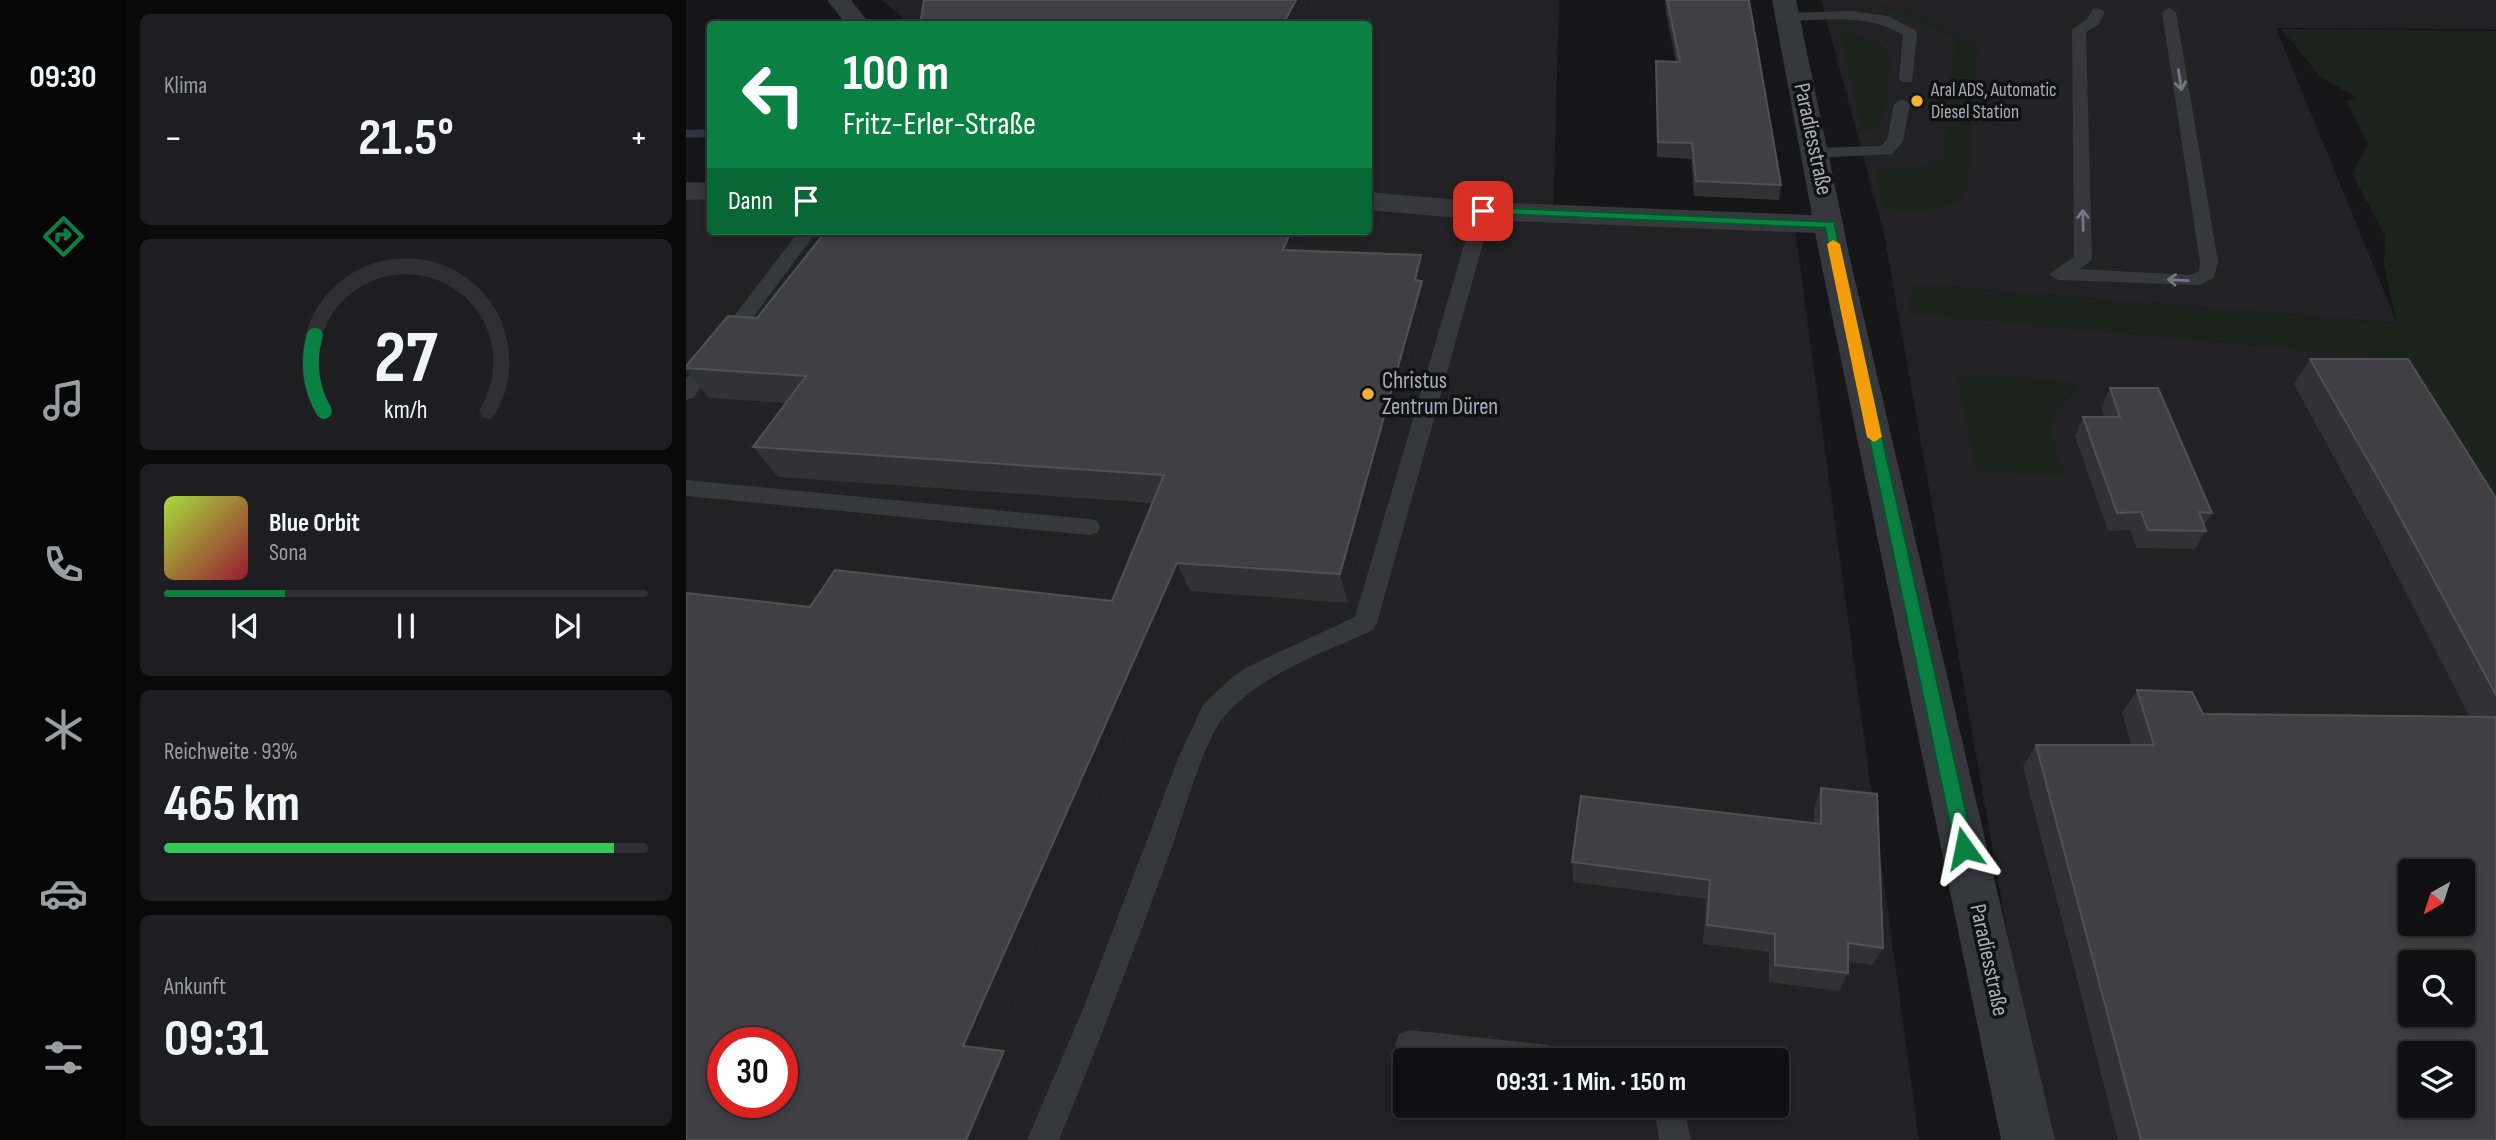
<!DOCTYPE html>
<html lang="de">
<head>
<meta charset="utf-8">
<style>
	body { margin:0; font-family:"Sofia Sans Condensed",sans-serif; background:#1e1e20; color:#f1f3f6; height:100vh; display:flex; flex-direction:column; font-size:26px; white-space:nowrap }
	* { box-sizing:border-box; margin:0 }
	p { font-size:23px; color:#9c9d9f }
	.icon { flex:none; width:38px; height:38px; fill:none; stroke:currentColor; stroke-width:2; stroke-linecap:round; stroke-linejoin:round }
	.map { position:relative; flex:1; overflow:hidden }
	.panel { display:flex; flex-direction:column; gap:14px; padding:14px; background:#09090a; width:560px }
	.panel>* { flex:none }
	.banner { position:absolute; left:21px; top:21px; width:665px; height:214px; border-radius:7px; box-shadow:0 4px 10px #0003,0 0 0 2px #303032; background:#0b8043; color:#fff; overflow:hidden }
	.needle { width:46px; rotate:219deg }
	.fabs { position:absolute; left:1712px; top:859px; display:grid; gap:14px }
	.fabs a { display:grid; place-items:center; width:77px; height:77px; border-radius:7px; background:#101012; box-shadow:0 4px 10px #0003,0 0 0 2px #303032; font-size:35px }
	.speed { position:absolute; left:21px; top:1027px; display:flex; gap:14px; font-size:35px; font-weight:700; text-align:center }
	.speed>* { display:grid; place-content:center; width:91px; height:91px; border-radius:50%; background:#101012; box-shadow:0 4px 10px #0003,0 0 0 2px #303032; line-height:1 }
	.speed .limit { border:10px solid #d22; background:#fff; color:#111 }
	.pin { position:absolute; display:grid; place-items:center; width:60px; height:60px; color:#fff; margin:-30px; border-radius:14px; box-shadow:0 4px 10px #0006 }
	.me { position:absolute; width:77px; margin:-38px; rotate:348deg; stroke-linejoin:round; filter:drop-shadow(0 0 5px #0008) }
	.turn { display:flex; align-items:center; gap:24px; height:147px; padding:0 21px; font-size:32px }
	.turn .icon { width:91px; height:91px; stroke-width:2.5 }
	.turn b { display:block; font-size:49px; line-height:60px }
	.then { display:flex; align-items:center; height:66px; padding:0 21px; background:#0003; gap:14px; font-size:26px }
	.big { font-size:52px; font-weight:700; line-height:1.1 }
	.panel .tile { flex:1; display:flex; flex-direction:column; justify-content:center; gap:10px; min-width:0; padding:0 24px; border-radius:10px; background:#1e1e20 }
	.panel .dial { align-items:center; gap:0 }
	.dial svg { height:182px; overflow:visible; fill:none; stroke:#303032; stroke-width:7; stroke-linecap:round; text-anchor:middle }
	.dial text { fill:#f1f3f6; stroke:none }
	.song { display:flex; align-items:center; gap:21px }
	.cover { width:84px; height:84px; border-radius:10px; background:linear-gradient(135deg,hsl(80 70% 55%),hsl(350 70% 35%)) }
	.played { height:7px; border-radius:4px; background:linear-gradient(90deg,#0b8043 25%,#303032 25%) }
	.keys { display:flex; justify-content:space-around; direction:ltr }
	.heat { display:flex; justify-content:space-between; align-items:center; font-size:38px; direction:ltr }
	.charge { height:10px; border-radius:5px; background:linear-gradient(90deg,#34c759 93%,#303032 0) }
	.trip { position:absolute; left:707px; top:1048px; width:396px; height:70px; border-radius:7px; background:#101012; box-shadow:0 4px 10px #0003,0 0 0 2px #303032; font-weight:700; line-height:70px; text-align:center }
	main { display:flex; flex:1; min-height:0 }
	.menu { display:flex; flex-direction:column; width:126px; justify-content:space-around; align-items:center; background:#060607; color:#9c9d9f }
	.menu .icon { width:49px; height:49px }
	.menu .current { color:#0b8043 }
	.menu b { font-size:32px; color:#f1f3f6 }
	.map>svg:first-child { display:block }
	.built { fill:#222225; fill-rule:evenodd }
	.green { fill:#1c231d }
	.lines { fill:none; stroke-linecap:round; stroke-linejoin:round }
	.stream { fill:#2c353c; fill-rule:evenodd }
	.lane { fill:#37383d; fill-rule:evenodd }
	.street { fill:#37383d; fill-rule:evenodd }
	.wall { fill:#323236 }
	.shaded-wall { fill:#212124 }
	.building { fill:#3f3f44; stroke:#4f5156; stroke-width:2; fill-rule:evenodd }
	.oneway { stroke:#757881 }
	.route { fill:#0b8043; stroke:#07532c; stroke-width:2 }
	.slow { fill:#f59e0b }
	.poi-dot { fill:#f2b134; stroke:#111113; stroke-width:2.5 }
	.labels { text-anchor:middle; dominant-baseline:central; stroke-width:7; stroke-linejoin:round; paint-order:stroke }
	.far-poi-label { font-size:19px; fill:#a8adb8; stroke:#111113; text-anchor:start }
	.street-label { font-size:23px; fill:#a8adb8; stroke:#111113 }
	.poi-label { font-size:23px; fill:#a8adb8; stroke:#111113; text-anchor:start }
</style>
</head>
<body>
<main>
<nav class="menu">
<b>09:30</b>
<svg class="icon current" aria-label="directions" viewBox="0 0 24 24"><path d="M12 3l9 9-9 9-9-9zM9 14v-3h6M13 9l2 2-2 2"/></svg>
<svg class="icon" aria-label="music" viewBox="0 0 24 24"><path d="M9 18V5l10-2v13"/><circle cx="6" cy="18" r="3"/><circle cx="16" cy="16" r="3"/></svg>
<svg class="icon" aria-label="phone" viewBox="0 0 24 24"><path d="M5 4h4l2 5-3 2q2 4 5 5l2-3 5 2v4C11 20 4 13 5 4z"/></svg>
<svg class="icon" aria-label="climate" viewBox="0 0 24 24"><path d="M12 3v18M4 7l16 10M4 17L20 7"/></svg>
<svg class="icon" aria-label="car" viewBox="0 0 24 24"><path d="M5 17H2v-5l4-1 3-4h7l3 4 3 1v5h-3M9 17h6M6 11h13"/><circle cx="7" cy="17" r="2"/><circle cx="17" cy="17" r="2"/></svg>
<svg class="icon" aria-label="filters" viewBox="0 0 24 24"><path d="M4 7h16M4 17h16"/><circle cx="9" cy="7" r="2"/><circle cx="15" cy="17" r="2"/></svg>
</nav>
<section class="panel">
<div class="tile"><p>Klima</p>
<div class="heat"><a>−</a><b class="big">21.5°</b><a>+</a></div>
</div>
<div class="tile dial"><svg viewBox="0 0 100 80">
<path d="M14 69A42 42 0 1 1 86 69"/>
<path d="M14 69A42 42 0 0 1 10 36" stroke="#0b8043"/>
<text x="50" y="56" font-size="32" font-weight="700">27</text>
<text x="50" y="72" font-size="11">km/h</text>
</svg></div>
<div class="tile">
<div class="song"><i class="cover"></i><div><b>Blue Orbit</b><p>Sona</p></div></div>
<div class="played"></div>
<div class="keys"><svg class="icon" aria-label="previous" viewBox="0 0 24 24"><path d="M18 5L8 12l10 7zM5 5v14"/></svg><svg class="icon" aria-label="pause" viewBox="0 0 24 24"><path d="M8 5v14M16 5v14"/></svg><svg class="icon" aria-label="next" viewBox="0 0 24 24"><path d="M6 5l10 7-10 7zM19 5v14"/></svg></div>
</div>
<div class="tile"><p>Reichweite · 93%</p><b class="big">465 km</b><div class="charge"></div></div>
<div class="tile"><p>Ankunft</p><b class="big">09:31</b></div>
</section>
<div class="map">
<svg width="1810" height="1140" viewBox="0 0 1810 1140">
	<rect width="100%" height="100%" fill="#161618"/>
	<path class="built" d="M 196,0 L 873,0 L 867,220 L 1109,230 L 1233,1140 L 0,1140 L 0,196 L 24,195 L 24,231 L 682,231 L 682,24 L 224,24 ZM 37,1043 L 96,1043 L 96,1102 L 37,1102 ZM 719,1060 L 1090,1060 L 1090,1106 L 719,1106 Z
		M 1135,0 L 1810,0 L 1810,29 L 1590,28 L 1711,323 L 1229,284 L 1222,313 L 1710,358 L 1787,507 L 1810,1140 L 1358,1140 L 1198,233 ZM 1724,872 L 1776,872 L 1776,924 L 1724,924 ZM 1724,962 L 1776,962 L 1776,1015 L 1724,1015 ZM 1724,1054 L 1776,1054 L 1776,1106 L 1724,1106 Z"/>
	<path class="green" d="M 1190,5 L 1214,7 L 1292,45 L 1282,185 L 1273,203 C 1246,213 1225,213 1197,208 L 1188,169 C 1212,168 1242,170 1259,151 L 1269,45 L 1267,39 L 1210,11 L 1191,10 Z
		M 1595,29 L 1810,31 L 1810,508 L 1787,507 L 1710,358 L 1221,313 L 1228,284 L 1711,323 L 1698,264 L 1699,236 L 1666,173 L 1682,145 L 1660,101 L 1671,98 L 1635,77 Z
		M 1153,30 C 1175,33 1191,39 1205,57 L 1198,121 L 1190,130 L 1177,134 Z
		M 1271,375 L 1392,380 L 1392,391 C 1387,396 1380,401 1375,406 C 1356,426 1372,455 1380,476 L 1290,473 Z"/>
	<g class="lines">
		<path class="stream" d="M 24,129 L 24,137 L 0,138 L 0,130 Z"/>
		<path class="lane" d="M 1412,8 L 1419,12 L 1412,25 L 1400,32 L 1406,260 L 1394,269 L 1505,275 L 1513,271 L 1514,262 L 1476,12 L 1483,8 L 1490,12 L 1532,262 L 1528,278 L 1514,285 L 1372,280 L 1363,274 L 1388,257 L 1386,30 L 1401,19 L 1407,9 Z
			M 1165,11 L 1202,16 L 1229,30 L 1231,33 L 1226,82 L 1216,82 L 1213,79 L 1217,35 C 1182,13 1140,20 1101,21 L 1094,17 L 1101,13 Z
			M 1216,99 L 1224,104 L 1217,141 L 1206,154 L 1129,158 L 1121,153 L 1129,148 L 1195,146 L 1201,140 L 1208,104 Z
			M 797,206 L 806,211 L 691,623 L 687,630 C 636,654 575,673 537,718 C 518,741 497,815 486,847 C 450,945 413,1043 373,1140 L 341,1140 L 397,1009 L 491,761 L 517,705 L 543,680 L 561,667 L 669,617 L 788,211 Z
			M 113,231 L 131,231 L 7,398 L 0,400 L 0,379 Z
			M 0,480 L 403,519 L 411,521 L 414,527 L 411,533 L 403,535 L 0,496 Z
			M 724,1030 L 862,1045 L 873,1049 L 877,1060 L 724,1060 L 713,1056 L 709,1045 L 713,1034 Z
			M 963,1106 L 997,1106 L 1005,1140 L 973,1140 L 970,1121 Z"/>
		<path class="street" d="M 141,0 L 165,0 L 184,24 L 160,24 Z
			M 1086,0 L 1110,0 L 1165,263 L 1369,1140 L 1315,1140 L 1129,233 L 797,220 L 682,210 L 682,192 L 797,202 L 1126,215 Z
			M 0,182 L 24,183 L 24,199 L 0,200 Z"/>
	</g>
	<path class="wall" d="M 979,0 L 1063,0 L 1095,185 L 1093,200 L 1008,196 L 1005,159 L 971,157 L 970,61 L 990,62 L 980,12 Z
		M 618,247 L 617,251 L 739,286 L 738,293 L 740,311 L 662,603 L 504,591 L 309,1050 L 343,1069 L 313,1140 L 124,607 L 426,601 L 466,503 L 92,477 L 67,447 L 100,403 L 23,398 L 0,370 L 0,366 L 71,318 Z
		M 1624,359 L 1810,498 L 1810,1140 L 1432,1140 L 1337,767 L 1350,745 L 1445,745 L 1436,713 L 1451,690 L 1517,714 L 1784,717 L 1686,527 L 1608,384 Z
		M 1424,388 L 1526,513 L 1518,525 L 1520,531 L 1509,549 L 1451,548 L 1444,530 L 1422,531 L 1389,436 L 1397,417 L 1418,417 L 1415,407 Z
		M 1135,788 L 1197,948 L 1187,965 L 1162,962 L 1162,973 L 1153,991 L 1083,982 L 1083,952 L 1017,944 L 1020,899 L 887,882 L 886,862 L 1128,824 L 1128,809 Z"/>
	<path class="shaded-wall" d="M 610,0 L 622,0 L 624,14 L 619,24 L 597,24 Z
		M 605,231 L 615,231 L 618,247 L 605,281 L 597,250 Z
		M 735,255 L 739,286 L 738,293 L 740,311 L 662,603 L 654,574 Z
		M 491,563 L 504,591 L 303,1064 L 277,1046 Z
		M 318,1051 L 343,1069 L 313,1140 L 280,1140 Z"/>
	<path class="building" d="M 238,0 L 610,0 L 597,24 L 234,24 Z
		M 981,0 L 1063,0 L 1095,185 L 1010,181 L 1006,143 L 972,142 L 970,61 L 994,62 Z
		M 140,231 L 605,231 L 597,250 L 735,255 L 729,280 L 736,281 L 654,574 L 491,563 L 277,1046 L 318,1051 L 280,1140 L 0,1140 L 0,593 L 124,607 L 149,570 L 426,601 L 478,475 L 67,447 L 120,376 L 0,368 L 0,366 L 42,316 L 71,318 ZM 37,1043 L 96,1043 L 96,1102 L 37,1102 Z
		M 1624,359 L 1722,359 L 1810,498 L 1810,695 L 1706,502 Z
		M 1424,388 L 1472,388 L 1526,513 L 1513,512 L 1520,531 L 1462,530 L 1455,512 L 1431,513 L 1397,417 L 1434,417 Z
		M 1451,690 L 1506,692 L 1517,714 L 1810,717 L 1810,1140 L 1455,1140 L 1350,745 L 1468,745 ZM 1724,872 L 1776,872 L 1776,924 L 1724,924 ZM 1724,962 L 1776,962 L 1776,1015 L 1724,1015 ZM 1724,1054 L 1776,1054 L 1776,1106 L 1724,1106 Z
		M 1135,788 L 1191,794 L 1197,948 L 1162,943 L 1162,973 L 1089,965 L 1089,934 L 1021,925 L 1024,880 L 886,862 L 895,796 L 1135,824 Z"/>
	<defs><path id="oneway-shaft" d="M-6 0H5M1.5-3L5.5 0L1.5 3" fill="none" stroke-width="1.6" stroke-linecap="round" stroke-linejoin="round" transform="scale(1.75)"/></defs>
	<g class="oneway">
		<use href="#oneway-shaft" transform="translate(1494 80) rotate(81)"/>
		<use href="#oneway-shaft" transform="translate(1397 220) rotate(-91)"/>
		<use href="#oneway-shaft" transform="translate(1492 280) rotate(-177)"/>
	</g>
	<path class="route" d="M 797,207 L 1148,222 L 1288,848 L 1285,854 L 1278,857 L 1272,854 L 1269,848 L 1139,228 L 792,213 L 791,211 Z"/>
	<path class="slow" d="M 1147,240 L 1154,244 L 1196,437 L 1188,442 L 1181,437 L 1141,244 Z"/>
	<g class="poi-dot">
		<circle cx="1231" cy="101" r="7"/>
		<circle cx="682" cy="394" r="7"/>
	</g>
	<g class="labels">
		<g class="far-poi-label">
			<text x="1245" y="90">Aral ADS, Automatic<tspan x="1245" dy="22">Diesel Station</tspan></text>
		</g>
		<g class="street-label">
			<text transform="translate(1127 139) rotate(78)">Paradiesstraße</text>
			<text transform="translate(1303 960) rotate(78)">Paradiesstraße</text>
		</g>
		<g class="poi-label">
			<text x="696" y="381">Christus<tspan x="696" dy="26">Zentrum Düren</tspan></text>
		</g>
	</g>
</svg>
<div class="fabs">
<a><svg class="needle" viewBox="-14 -14 28 28"><path d="M0-13l5 13h-10z" fill="#e53935"/><path d="M0 13l5-13h-10z" fill="#9c9d9f"/></svg></a>
<a><svg class="icon" aria-label="search" viewBox="0 0 24 24"><circle cx="10" cy="10" r="6"/><path d="M15 15l6 6"/></svg></a>
<a><svg class="icon" aria-label="layers" viewBox="0 0 24 24"><path d="M12 4l9 5-9 5-9-5zM3 14l9 5 9-5"/></svg></a>
</div>
<div class="speed"><div class="limit">30</div></div>
<div class="pin" style="left:797px;top:211px;background:#d93025"><svg class="icon" aria-label="arrive" viewBox="0 0 24 24"><path d="M6 21V4h12l-3 4 3 4H6"/></svg></div>
<svg class="me" style="left:1278px;top:848px" viewBox="-20 -20 40 40"><path d="M0-17L14 15 0 8-14 15z" fill="#0b8043" stroke="#fff" stroke-width="4"/></svg>
<div class="trip">09:31 · 1 Min. · 150 m</div>
<div class="banner">
<div class="turn"><svg class="icon" aria-label="left" viewBox="0 0 24 24"><path d="M17 20v-9H6M10 6l-5 5 5 5"/></svg><div><b>100 m</b>Fritz-Erler-Straße</div></div>
<div class="then">Dann<svg class="icon" aria-label="arrive" viewBox="0 0 24 24"><path d="M6 21V4h12l-3 4 3 4H6"/></svg></div>
</div>
</div>
</main>
</body>
</html>
